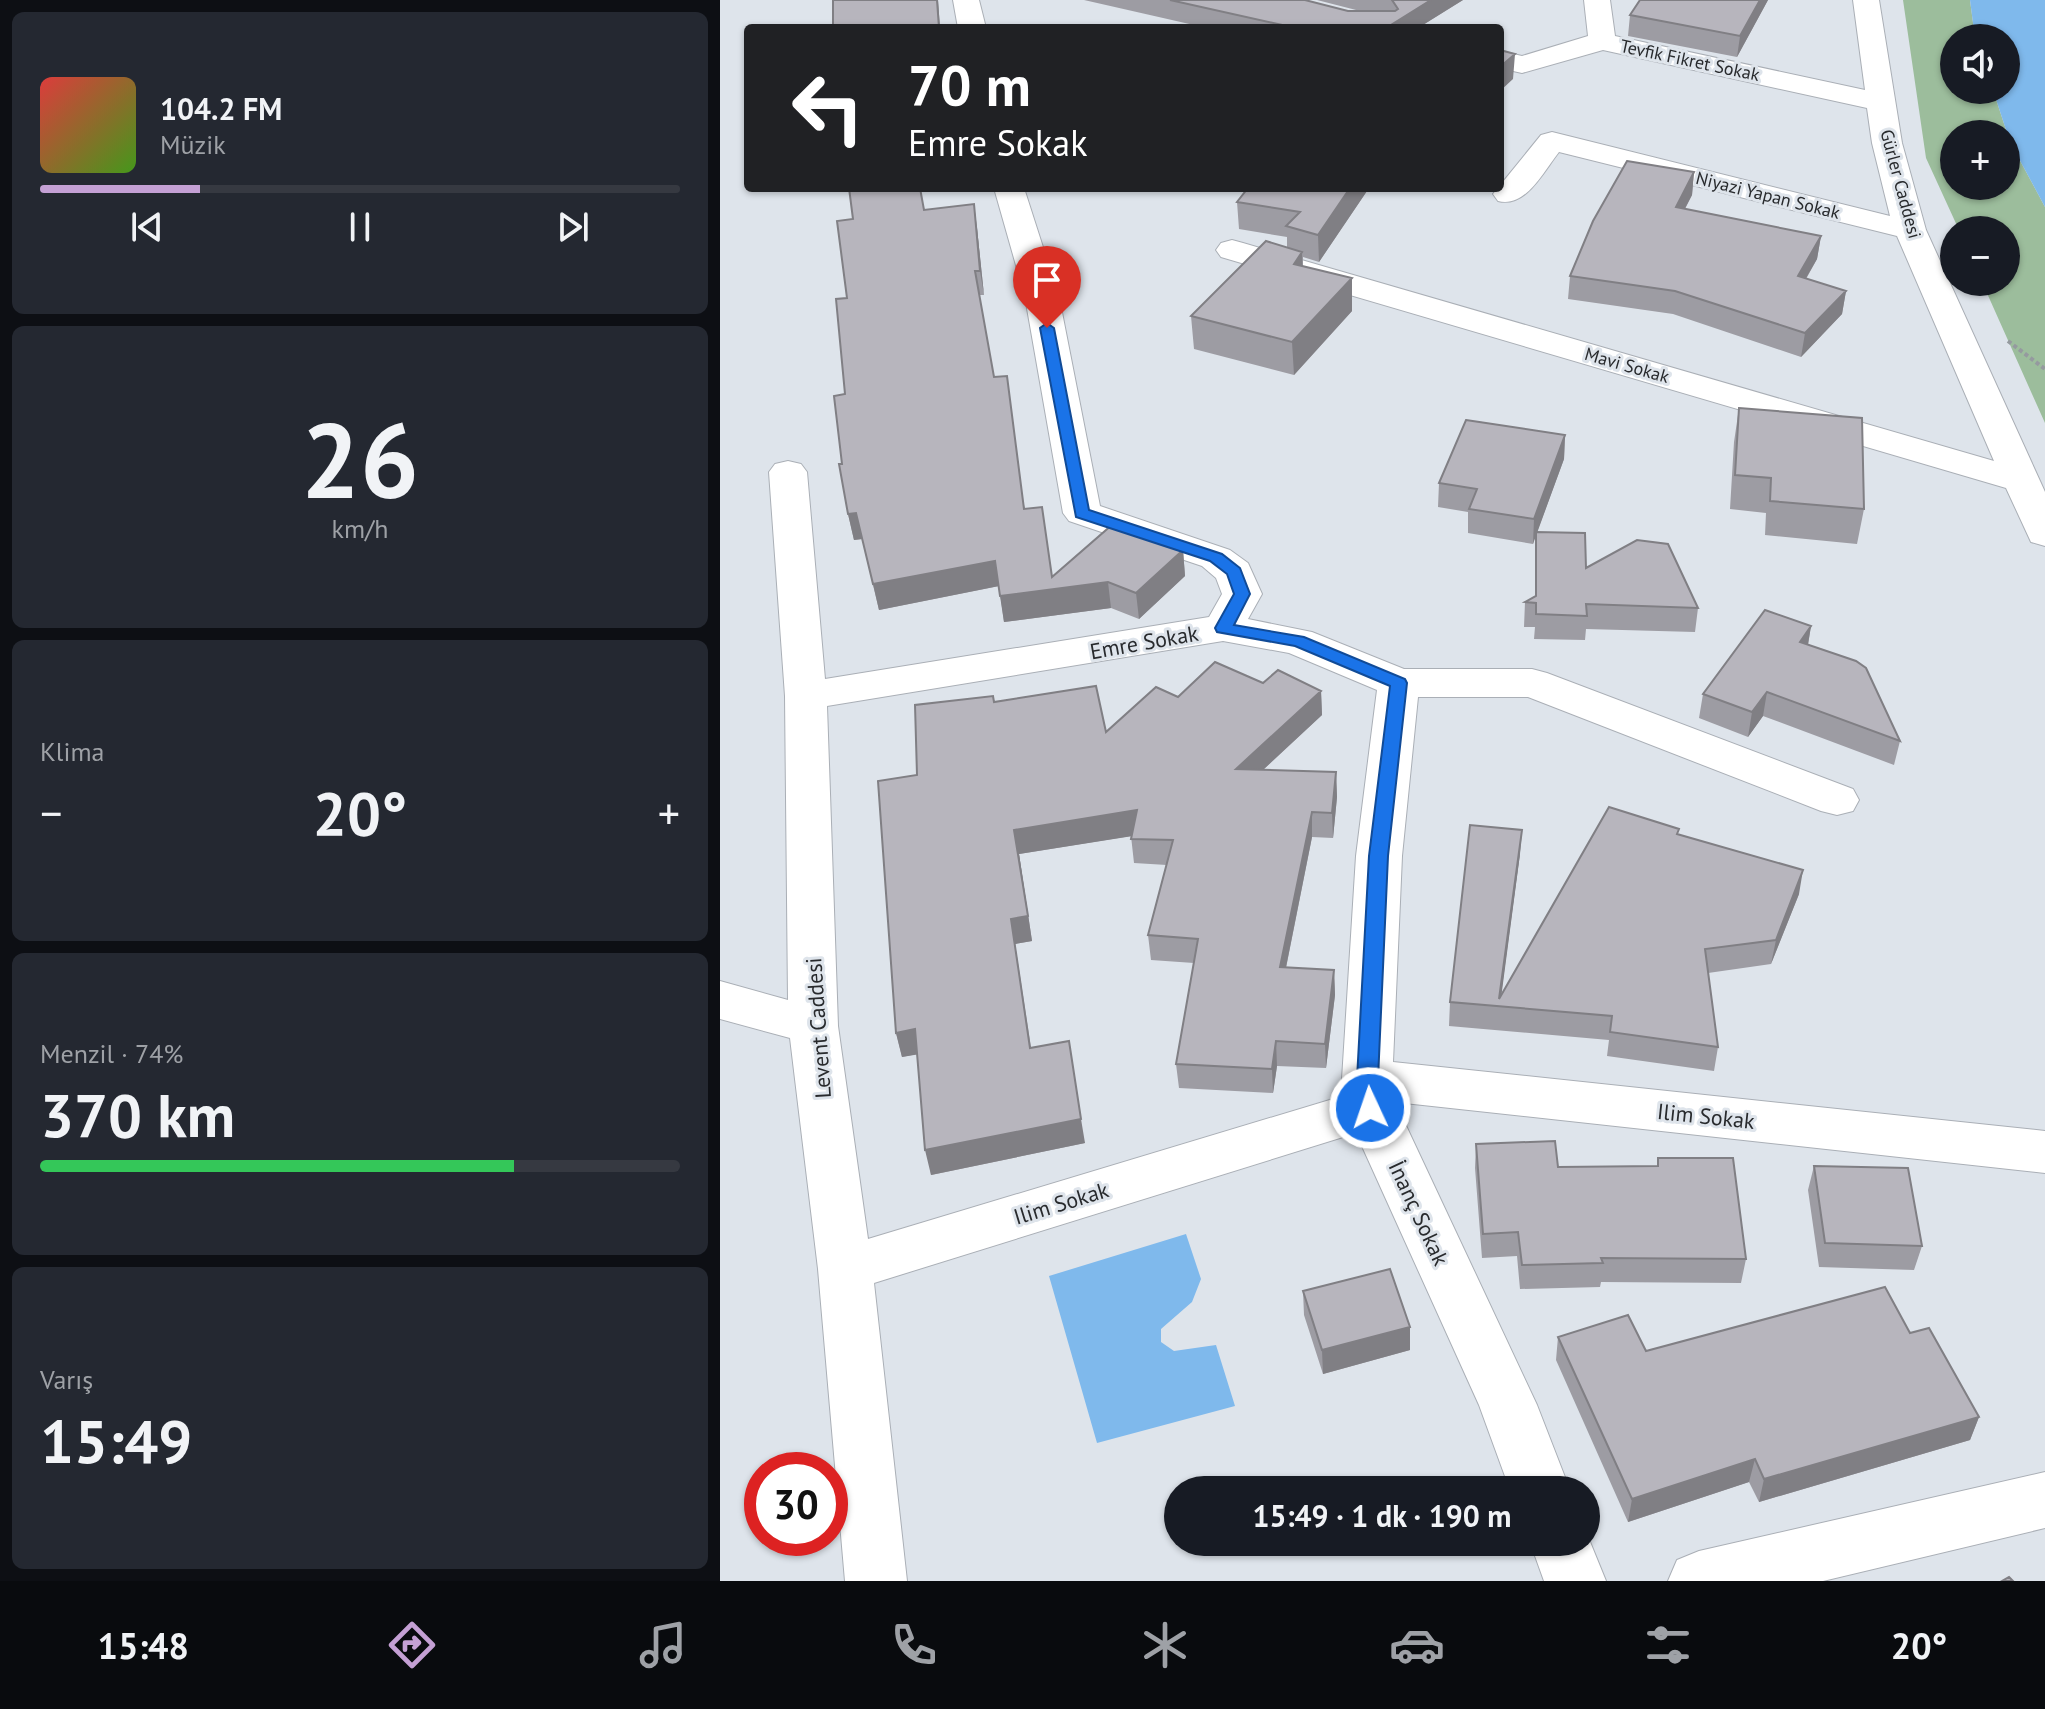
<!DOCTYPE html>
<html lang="tr">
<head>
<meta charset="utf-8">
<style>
	body { margin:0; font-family:"PT Sans",sans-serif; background:#242831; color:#f1f3f6; height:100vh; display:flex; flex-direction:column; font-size:30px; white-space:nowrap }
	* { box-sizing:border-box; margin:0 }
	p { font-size:26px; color:#9ea1a6 }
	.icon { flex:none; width:44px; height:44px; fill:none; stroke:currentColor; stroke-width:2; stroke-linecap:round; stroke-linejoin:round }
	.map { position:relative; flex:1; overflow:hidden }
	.panel { display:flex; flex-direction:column; gap:12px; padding:12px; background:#0d0f14; width:720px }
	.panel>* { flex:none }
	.top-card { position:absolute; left:24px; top:24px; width:760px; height:168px; border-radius:8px; box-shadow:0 2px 6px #0004; background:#202124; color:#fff; overflow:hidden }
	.fabs { position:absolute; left:1220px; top:24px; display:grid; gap:16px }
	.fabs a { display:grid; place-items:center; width:80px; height:80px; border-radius:50%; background:#171b24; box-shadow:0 2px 6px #0004; font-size:40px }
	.speed { position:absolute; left:24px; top:1452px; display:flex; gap:16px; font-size:40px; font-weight:700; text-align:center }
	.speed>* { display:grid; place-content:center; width:104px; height:104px; border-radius:50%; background:#171b24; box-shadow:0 2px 6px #0004; line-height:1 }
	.speed .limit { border:12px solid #d22; background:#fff; color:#111 }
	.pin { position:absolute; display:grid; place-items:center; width:68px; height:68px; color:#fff; margin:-82px -34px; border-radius:50% 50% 50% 0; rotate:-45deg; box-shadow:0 0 8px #0007 }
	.pin .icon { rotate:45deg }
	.me { position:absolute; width:88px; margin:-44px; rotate:357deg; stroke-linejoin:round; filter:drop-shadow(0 0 6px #0008) }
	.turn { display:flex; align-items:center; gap:28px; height:168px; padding:0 32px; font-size:36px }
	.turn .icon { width:104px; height:104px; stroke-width:2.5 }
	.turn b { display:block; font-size:56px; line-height:68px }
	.big { font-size:60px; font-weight:700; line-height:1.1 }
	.panel .widget { flex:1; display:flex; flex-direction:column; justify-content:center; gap:12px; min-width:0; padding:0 28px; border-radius:12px; background:#242831 }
	.panel .dial { align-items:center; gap:0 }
	.dial b { font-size:104px; line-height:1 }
	.song { display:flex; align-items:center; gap:24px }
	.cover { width:96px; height:96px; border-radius:12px; background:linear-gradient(135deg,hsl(0 70% 55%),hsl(100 70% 35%)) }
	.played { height:8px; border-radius:4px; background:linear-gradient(90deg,#c4a0d4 25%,#363941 25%) }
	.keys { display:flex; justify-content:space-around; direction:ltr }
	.heat { display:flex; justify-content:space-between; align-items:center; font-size:44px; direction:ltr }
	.charge { height:12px; border-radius:6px; background:linear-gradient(90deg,#34c759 74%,#363941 0) }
	.trip { position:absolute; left:444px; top:1476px; width:436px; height:80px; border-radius:40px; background:#171b24; box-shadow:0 2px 6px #0004; font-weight:700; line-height:80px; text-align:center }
	.tabs { display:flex; height:128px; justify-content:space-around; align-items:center; background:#090b0e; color:#9ea1a6 }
	.tabs .icon { width:56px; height:56px }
	.tabs .active { color:#c4a0d4 }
	.tabs b { font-size:36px; color:#f1f3f6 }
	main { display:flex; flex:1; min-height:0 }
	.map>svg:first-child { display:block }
	.green { fill:#9cbd9c; fill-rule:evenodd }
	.water { fill:#7fb9ec }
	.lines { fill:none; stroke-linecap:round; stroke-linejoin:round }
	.minor-casing { stroke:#aaafb6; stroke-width:2 }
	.path { stroke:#959a9f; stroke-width:4; stroke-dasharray:4 3; stroke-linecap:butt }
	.minor { fill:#fff; fill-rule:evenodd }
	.wall { fill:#9d9ca3 }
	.shaded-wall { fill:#807f84 }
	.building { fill:#b7b5bd; stroke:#807f84; stroke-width:2 }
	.route { fill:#1a73e8; stroke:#114b97; stroke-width:2 }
	.labels { text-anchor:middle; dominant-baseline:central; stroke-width:6; stroke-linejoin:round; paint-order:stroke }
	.far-street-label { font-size:18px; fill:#282a2d; stroke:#dee4eb }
	.street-label { font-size:22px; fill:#282a2d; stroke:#dee4eb }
</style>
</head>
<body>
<main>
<section class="panel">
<div class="widget">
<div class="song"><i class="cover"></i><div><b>104.2 FM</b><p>Müzik</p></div></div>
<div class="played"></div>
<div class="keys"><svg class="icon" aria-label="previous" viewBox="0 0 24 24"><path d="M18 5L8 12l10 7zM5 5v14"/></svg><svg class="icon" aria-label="pause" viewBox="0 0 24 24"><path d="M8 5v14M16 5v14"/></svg><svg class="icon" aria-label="next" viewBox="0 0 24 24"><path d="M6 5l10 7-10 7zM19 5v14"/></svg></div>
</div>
<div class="widget dial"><b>26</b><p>km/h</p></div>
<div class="widget"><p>Klima</p>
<div class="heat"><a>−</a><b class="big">20°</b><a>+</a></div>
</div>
<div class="widget"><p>Menzil · 74%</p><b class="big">370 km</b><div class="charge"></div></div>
<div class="widget"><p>Varış</p><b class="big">15:49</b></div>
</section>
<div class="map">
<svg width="1325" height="1581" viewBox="0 0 1325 1581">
	<rect width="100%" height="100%" fill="#dee4eb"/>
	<path class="green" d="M 1183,0 L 1250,0 L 1255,38 L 1234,38 L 1234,90 L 1273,90 L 1290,142 L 1325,207 L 1325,423 L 1262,282 L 1286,282 L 1286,230 L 1239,230 L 1206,158 ZM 1234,134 L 1286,134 L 1286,186 L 1234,186 Z"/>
	<path class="water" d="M 1250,0 L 1325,0 L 1325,207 L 1290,142 L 1273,90 L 1286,90 L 1286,38 L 1255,38 Z
		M 466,1234 L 481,1279 L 472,1302 L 441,1329 L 441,1342 L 454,1351 L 496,1345 L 515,1406 L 377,1443 L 329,1276 Z"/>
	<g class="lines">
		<defs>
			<path id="minor" d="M 233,0 L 259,0 L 266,28 L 238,28 Z
				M 864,0 L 890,0 L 895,36 L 1145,90 L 1133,0 L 1159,0 L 1182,143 L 1206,230 L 1325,492 L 1325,546 L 1311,542 L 1286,488 L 501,257 L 496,250 L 501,243 L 512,240 L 523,243 L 1274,461 L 1177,236 L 839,152 C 823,172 806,208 778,201 L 773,194 L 778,188 L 821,135 L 832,132 L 1170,216 L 1152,143 L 1147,108 L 883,50 L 802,73 L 780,68 L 780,51 L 802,56 L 868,36 Z
				M 274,188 L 304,188 L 339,297 L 380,506 L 510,550 L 528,563 L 542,594 L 528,619 L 592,632 L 684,669 L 812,669 L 827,673 L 1133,789 L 1139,800 L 1133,811 L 1117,815 L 1101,811 L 808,697 L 698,697 L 682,856 L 673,1062 L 1325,1131 L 1325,1173 L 675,1102 L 817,1405 L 850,1490 L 790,1490 L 759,1405 L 636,1133 L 154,1283 L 187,1581 L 125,1581 L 98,1269 L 70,1038 L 0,1019 L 0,981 L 68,1000 L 65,696 L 49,472 L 55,464 L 68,461 L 81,464 L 87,472 L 105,679 L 489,617 L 502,594 L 496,578 L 482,566 L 349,521 L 343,513 L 305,297 ZM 503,641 L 569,653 L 657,690 L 636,856 L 622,1079 L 623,1096 L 148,1239 L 118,1026 L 107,706 Z
				M 1325,1472 L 1325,1528 L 1103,1581 L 948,1581 L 957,1560 L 979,1551 Z
				M 866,1532 L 886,1581 L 824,1581 L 810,1542 L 866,1542 Z"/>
		</defs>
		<use href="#minor" class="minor-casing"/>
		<path class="path" d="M 1288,341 L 1325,369"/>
		<use href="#minor" class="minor"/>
	</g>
	<path class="wall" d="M 364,0 L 585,0 L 628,11 L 640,11 L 597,0 L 743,0 L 698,28 L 487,28 Z
		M 920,0 L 1048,0 L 1017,57 L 908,36 L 910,15 Z
		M 974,172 L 972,195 L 965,209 L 1101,236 L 1097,259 L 1086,279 L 1126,291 L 1122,314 L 1081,357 L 953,314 L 848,299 L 850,276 Z
		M 528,188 L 649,188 L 599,262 L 583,257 L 583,266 L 632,278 L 632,311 L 574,375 L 474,349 L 471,316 L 567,247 L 567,237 L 519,229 L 517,202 Z
		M 204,210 L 257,228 L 264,295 L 259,295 L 274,377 L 305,509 L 332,577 L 463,550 L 465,576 L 419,619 L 391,608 L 284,622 L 279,586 L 159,610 L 142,539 L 134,540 L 128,514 L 122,464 L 127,298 L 133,219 Z
		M 1019,408 L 1144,509 L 1137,544 L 1045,535 L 1046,513 L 1010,509 L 1014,442 Z
		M 845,435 L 844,459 L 817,532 L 866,568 L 978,608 L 975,632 L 866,629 L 865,640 L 814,639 L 815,627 L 804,627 L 805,602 L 815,597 L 816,533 L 813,544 L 748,533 L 748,512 L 718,507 L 719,483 Z
		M 1091,626 L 1088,645 L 1180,741 L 1174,765 L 1043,716 L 1028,737 L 979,718 L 983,694 Z
		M 543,683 L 601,691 L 602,715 L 543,770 L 616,772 L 617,797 L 613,838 L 592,837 L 566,968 L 614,970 L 615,995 L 606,1068 L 557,1066 L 553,1093 L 459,1088 L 456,1064 L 474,963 L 431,960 L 428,935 L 447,865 L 414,863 L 411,836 L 299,854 L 312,941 L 295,944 L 311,1048 L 365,1143 L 211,1175 L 197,1054 L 182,1057 L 176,1033 L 197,775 L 274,702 L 386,732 L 458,697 Z
		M 959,834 L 1079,894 L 1051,964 L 988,973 L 998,1047 L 994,1071 L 887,1056 L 889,1040 L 729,1026 L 730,1002 L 800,854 L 781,995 Z
		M 756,1144 L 838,1167 L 937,1166 L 938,1158 L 1026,1259 L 1021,1283 L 881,1282 L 880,1287 L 800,1289 L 797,1256 L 762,1258 L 755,1168 Z
		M 1094,1166 L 1202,1246 L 1194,1270 L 1099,1267 L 1088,1190 Z
		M 583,1291 L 690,1327 L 690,1350 L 603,1374 L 584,1315 Z
		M 1190,1333 L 1259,1417 L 1250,1440 L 1039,1502 L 1029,1482 L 908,1522 L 836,1360 L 838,1337 L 926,1351 Z"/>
	<path class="shaded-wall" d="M 217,0 L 218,0 L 220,28 L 219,28 Z
		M 711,0 L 743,0 L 698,28 L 666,28 Z
		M 1040,0 L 1048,0 L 1017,57 L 1020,36 Z
		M 795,54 L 793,79 L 780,91 L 780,67 Z
		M 974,172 L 972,195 L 954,229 L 956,207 Z
		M 630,188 L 649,188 L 599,262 L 598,235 Z
		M 254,204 L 257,228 L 264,295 L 260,271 Z
		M 1101,236 L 1097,259 L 1074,299 L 1078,276 Z
		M 582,252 L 583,284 L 574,264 Z
		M 632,278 L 632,311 L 574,375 L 572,342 Z
		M 1126,291 L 1122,314 L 1081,357 L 1085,333 Z
		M 845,435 L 844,459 L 813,544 L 814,519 Z
		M 136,513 L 142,539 L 134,540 L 128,514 Z
		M 463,550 L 465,576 L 419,619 L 416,593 Z
		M 275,561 L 279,586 L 159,610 L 153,584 Z
		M 388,582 L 391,608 L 284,622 L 280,596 Z
		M 1091,626 L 1087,650 L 1080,642 Z
		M 601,691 L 602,715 L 517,794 L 516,769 Z
		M 1047,692 L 1043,716 L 1028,737 L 1032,712 Z
		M 616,772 L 617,797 L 613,838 L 612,813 Z
		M 417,810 L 419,835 L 299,854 L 312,941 L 295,944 L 315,1073 L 291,919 L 294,830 Z
		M 592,812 L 592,837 L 561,992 L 560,967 Z
		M 802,830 L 800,854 L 780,1006 L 778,1006 Z
		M 1083,870 L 1079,894 L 1051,964 L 1056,940 Z
		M 614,970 L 615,995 L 606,1068 L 605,1044 Z
		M 195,1029 L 200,1054 L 182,1057 L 176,1033 Z
		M 556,1041 L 557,1066 L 553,1093 L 552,1069 Z
		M 361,1119 L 365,1143 L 211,1175 L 205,1150 Z
		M 690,1327 L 690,1350 L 603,1374 L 602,1350 Z
		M 1259,1417 L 1250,1440 L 1039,1502 L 1044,1479 Z
		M 1035,1459 L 1029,1482 L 908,1522 L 912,1499 Z"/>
	<path class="building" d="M 113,0 L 217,0 L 219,28 L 113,28 Z
		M 450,0 L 585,0 L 628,11 L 675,11 L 678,9 L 672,0 L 711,0 L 666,28 L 576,28 Z
		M 920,0 L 1040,0 L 1020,36 L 910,15 Z
		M 780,50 L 795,54 L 780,67 Z
		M 907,161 L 974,172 L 956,207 L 1101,236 L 1078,276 L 1126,291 L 1085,333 L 955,291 L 850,276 L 873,221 Z
		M 129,188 L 200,188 L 204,210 L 254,204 L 260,271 L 255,271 L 274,377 L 287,376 L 304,509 L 322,507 L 332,577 L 393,524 L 463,550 L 416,593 L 388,582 L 280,596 L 275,561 L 153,584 L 136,513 L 128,514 L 119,464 L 122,464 L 114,396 L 125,394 L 116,299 L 127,298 L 117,221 L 133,219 Z
		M 528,188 L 630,188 L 598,235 L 566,226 L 580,212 L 517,202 Z
		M 546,241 L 582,252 L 574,264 L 632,278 L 572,342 L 471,316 Z
		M 1019,408 L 1142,418 L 1144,509 L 1050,501 L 1051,478 L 1015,475 Z
		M 746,420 L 845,435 L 814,519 L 749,509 L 757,489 L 719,483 Z
		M 816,532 L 865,533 L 866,568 L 917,540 L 948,544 L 978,608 L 866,604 L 867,616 L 816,614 L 816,603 L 805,602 L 816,596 Z
		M 1045,610 L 1091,626 L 1080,642 L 1136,661 L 1146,668 L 1180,741 L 1047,692 L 1032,712 L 983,694 Z
		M 495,662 L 543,683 L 558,670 L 601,691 L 516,769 L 616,772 L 612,813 L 592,812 L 560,967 L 614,970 L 605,1044 L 556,1041 L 552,1069 L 456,1064 L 478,939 L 428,935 L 453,840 L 411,839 L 417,810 L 294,830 L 308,916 L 291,919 L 310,1048 L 349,1041 L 361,1119 L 205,1150 L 195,1029 L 176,1033 L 158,781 L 197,775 L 195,705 L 273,696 L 274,702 L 376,686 L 386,732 L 436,687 L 458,697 Z
		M 889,807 L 959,829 L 957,834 L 1083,870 L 1056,940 L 985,949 L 998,1047 L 890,1032 L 892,1016 L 730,1002 L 750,825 L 802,830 L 779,999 Z
		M 835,1141 L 838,1167 L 938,1166 L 938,1158 L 1013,1158 L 1026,1259 L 881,1258 L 883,1263 L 802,1265 L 798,1232 L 763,1234 L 756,1144 Z
		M 1094,1166 L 1188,1168 L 1202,1246 L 1105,1243 Z
		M 670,1269 L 690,1327 L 602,1350 L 583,1291 Z
		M 1165,1287 L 1190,1333 L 1209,1328 L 1259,1417 L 1044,1479 L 1035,1459 L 912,1499 L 838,1337 L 908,1315 L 926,1351 Z
		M 1289,1577 L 1293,1581 L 1282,1581 Z"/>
	<path class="route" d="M 327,323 L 334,328 L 369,510 L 502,554 L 520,568 L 530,594 L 514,625 L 584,637 L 685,679 L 687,683 L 668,856 L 658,1079 L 660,1108 L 657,1114 L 650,1117 L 642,1114 L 637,1079 L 649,856 L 670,686 L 575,646 L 497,632 L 495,628 L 514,594 L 507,574 L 490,561 L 356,517 L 320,328 Z"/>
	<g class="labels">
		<g class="far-street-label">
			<text transform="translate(970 60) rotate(12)">Tevfik Fikret Sokak</text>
			<text transform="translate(1181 184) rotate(75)">Gürler Caddesi</text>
			<text transform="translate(1048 195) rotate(14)">Niyazi Yapan Sokak</text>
			<text transform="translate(907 365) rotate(16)">Mavi Sokak</text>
		</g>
		<g class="street-label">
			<text transform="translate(424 642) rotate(-10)">Emre Sokak</text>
			<text transform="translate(98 1028) rotate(-94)">Levent Caddesi</text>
			<text transform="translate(986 1116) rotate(6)">Ilim Sokak</text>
			<text transform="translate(341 1203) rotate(-17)">Ilim Sokak</text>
			<text transform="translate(699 1213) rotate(65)">İnanç Sokak</text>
		</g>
	</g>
</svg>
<div class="fabs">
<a><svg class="icon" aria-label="sound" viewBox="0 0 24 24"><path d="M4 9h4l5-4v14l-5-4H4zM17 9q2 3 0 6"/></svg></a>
<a>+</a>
<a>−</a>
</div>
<div class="speed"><div class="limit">30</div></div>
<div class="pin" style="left:327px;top:328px;background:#d93025"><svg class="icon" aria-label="arrive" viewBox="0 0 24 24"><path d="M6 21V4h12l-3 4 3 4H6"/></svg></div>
<svg class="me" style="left:650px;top:1108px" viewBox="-20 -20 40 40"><circle r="17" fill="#1a73e8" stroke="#fff" stroke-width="3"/><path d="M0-11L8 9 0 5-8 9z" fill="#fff"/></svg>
<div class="trip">15:49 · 1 dk · 190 m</div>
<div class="top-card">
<div class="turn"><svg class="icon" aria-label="left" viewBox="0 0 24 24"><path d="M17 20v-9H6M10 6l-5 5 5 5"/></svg><div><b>70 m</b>Emre Sokak</div></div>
</div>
</div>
</main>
<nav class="tabs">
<b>15:48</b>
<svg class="icon active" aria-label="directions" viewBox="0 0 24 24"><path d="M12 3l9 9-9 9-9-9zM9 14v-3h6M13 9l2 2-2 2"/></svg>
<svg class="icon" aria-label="music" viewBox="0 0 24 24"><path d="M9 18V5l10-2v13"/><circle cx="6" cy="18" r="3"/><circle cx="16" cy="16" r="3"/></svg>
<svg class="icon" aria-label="phone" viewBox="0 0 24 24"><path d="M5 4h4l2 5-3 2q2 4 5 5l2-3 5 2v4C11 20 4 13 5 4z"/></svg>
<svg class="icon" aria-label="climate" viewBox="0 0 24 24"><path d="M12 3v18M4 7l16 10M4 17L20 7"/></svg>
<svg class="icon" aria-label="car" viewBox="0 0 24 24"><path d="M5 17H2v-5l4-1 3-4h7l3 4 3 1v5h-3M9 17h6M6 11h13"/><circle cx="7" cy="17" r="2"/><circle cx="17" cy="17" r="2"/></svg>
<svg class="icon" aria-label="filters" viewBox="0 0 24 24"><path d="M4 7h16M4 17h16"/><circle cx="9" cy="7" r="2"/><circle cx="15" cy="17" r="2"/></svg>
<b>20°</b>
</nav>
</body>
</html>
